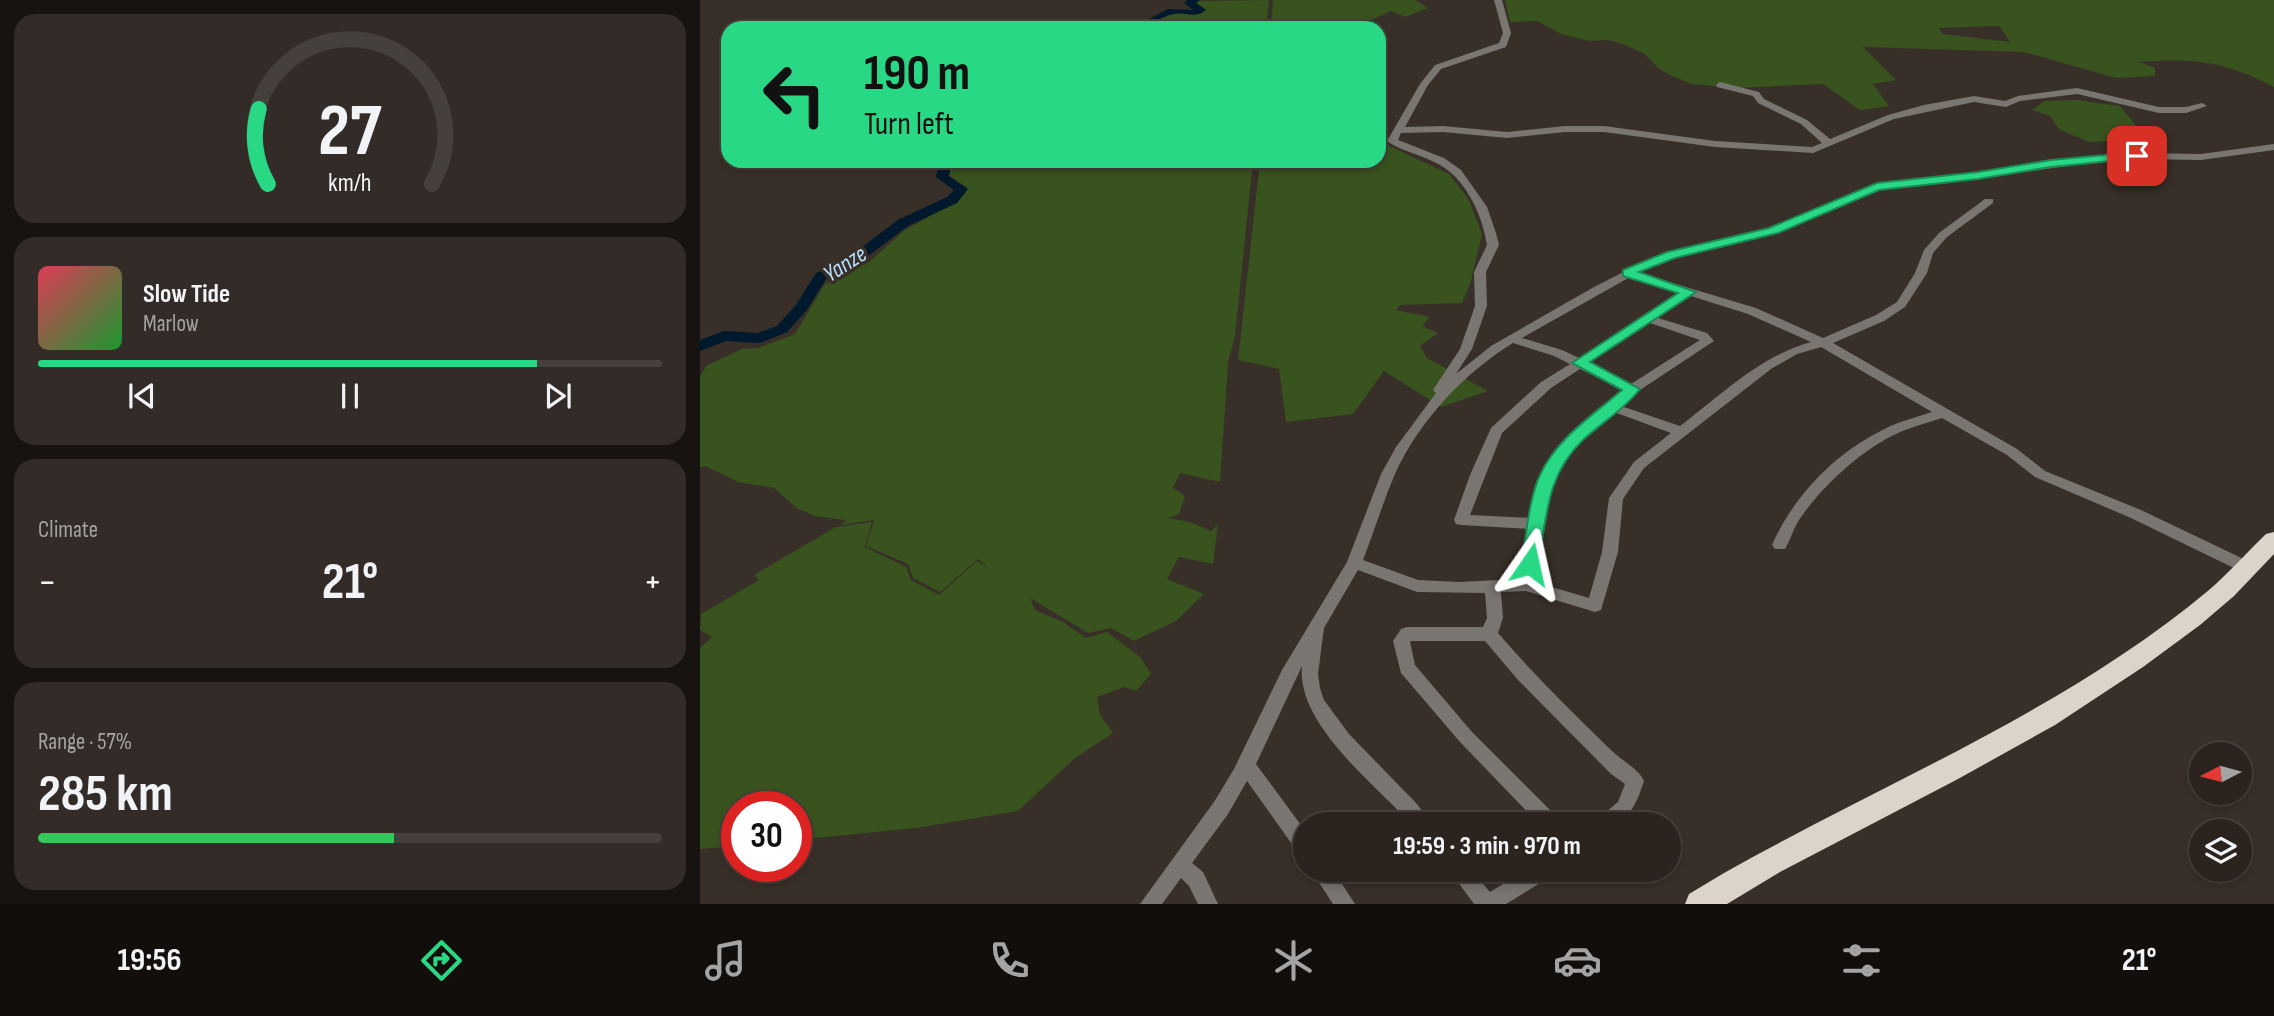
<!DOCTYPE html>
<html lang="en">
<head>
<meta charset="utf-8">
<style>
	body { margin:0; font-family:"Sofia Sans Condensed",sans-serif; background:#322b27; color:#f1f3f6; height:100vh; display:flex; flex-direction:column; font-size:26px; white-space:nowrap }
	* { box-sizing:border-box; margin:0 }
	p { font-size:23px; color:#a5a4a4 }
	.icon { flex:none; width:38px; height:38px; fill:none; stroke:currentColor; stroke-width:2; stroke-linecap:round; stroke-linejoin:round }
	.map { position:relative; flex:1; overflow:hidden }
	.sheet { display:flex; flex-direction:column; gap:14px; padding:14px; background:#171310; width:700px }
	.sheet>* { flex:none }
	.hud { position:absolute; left:21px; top:21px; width:665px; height:147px; border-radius:21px; box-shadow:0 4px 10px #0003,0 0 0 2px #46403c; background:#29d885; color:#111; overflow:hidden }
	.needle { width:46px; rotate:264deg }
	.controls { position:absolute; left:1489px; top:742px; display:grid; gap:14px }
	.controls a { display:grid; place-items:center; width:63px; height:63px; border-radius:50%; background:#2a231e; box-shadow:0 4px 10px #0003,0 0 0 2px #46403c; font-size:35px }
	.speed { position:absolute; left:21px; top:791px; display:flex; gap:14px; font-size:35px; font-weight:700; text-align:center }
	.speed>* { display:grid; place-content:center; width:91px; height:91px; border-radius:50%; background:#2a231e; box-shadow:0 4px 10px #0003,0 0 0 2px #46403c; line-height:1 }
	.speed .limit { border:10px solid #d22; background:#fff; color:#111 }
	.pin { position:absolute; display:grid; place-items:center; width:60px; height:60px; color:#fff; margin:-30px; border-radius:14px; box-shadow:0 4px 10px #0006 }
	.me { position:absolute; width:77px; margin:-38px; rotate:11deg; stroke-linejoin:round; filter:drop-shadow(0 0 5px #0008) }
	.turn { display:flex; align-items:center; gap:24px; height:147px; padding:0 28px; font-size:32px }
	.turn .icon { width:91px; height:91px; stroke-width:2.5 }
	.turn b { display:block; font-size:49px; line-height:60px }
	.big { font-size:52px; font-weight:700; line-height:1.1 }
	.sheet .widget { flex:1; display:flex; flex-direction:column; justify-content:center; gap:10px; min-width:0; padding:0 24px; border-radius:21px; background:#322b27 }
	.sheet .dial { align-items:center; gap:0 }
	.dial svg { height:182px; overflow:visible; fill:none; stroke:#46403c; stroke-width:7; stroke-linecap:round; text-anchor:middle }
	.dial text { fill:#f1f3f6; stroke:none }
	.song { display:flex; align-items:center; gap:21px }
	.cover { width:84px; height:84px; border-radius:10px; background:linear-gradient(135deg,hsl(350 70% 55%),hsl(130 70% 35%)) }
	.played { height:7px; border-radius:4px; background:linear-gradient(90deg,#29d885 80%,#46403c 80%) }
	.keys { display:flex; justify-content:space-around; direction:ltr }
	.heat { display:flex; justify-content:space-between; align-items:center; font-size:38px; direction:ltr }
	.charge { height:10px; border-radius:5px; background:linear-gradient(90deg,#34c759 57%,#46403c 0) }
	.trip { position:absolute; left:593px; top:812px; width:388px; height:70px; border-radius:35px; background:#2a231e; box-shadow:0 4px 10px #0003,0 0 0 2px #46403c; font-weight:700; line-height:70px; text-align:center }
	.menu { display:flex; height:112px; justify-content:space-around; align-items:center; background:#110e0c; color:#a5a4a4 }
	.menu .icon { width:49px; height:49px }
	.menu .current { color:#29d885 }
	.menu b { font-size:32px; color:#f1f3f6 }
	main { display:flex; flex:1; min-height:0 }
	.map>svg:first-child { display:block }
	.green { fill:#39531f; fill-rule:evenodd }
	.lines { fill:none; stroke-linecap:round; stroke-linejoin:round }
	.river { fill:#01192c; fill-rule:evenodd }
	.minor { fill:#797571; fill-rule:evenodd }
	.highway { fill:#ddd4c9; fill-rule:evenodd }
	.route { fill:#29d885; stroke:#1b8c56; stroke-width:2 }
	.labels { text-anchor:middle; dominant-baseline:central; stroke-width:7; stroke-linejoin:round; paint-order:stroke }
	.water-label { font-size:24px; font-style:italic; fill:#b8deff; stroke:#382f28 }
</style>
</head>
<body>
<main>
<section class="sheet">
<div class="widget dial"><svg viewBox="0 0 100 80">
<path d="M14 69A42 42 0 1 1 86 69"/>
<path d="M14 69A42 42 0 0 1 10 36" stroke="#29d885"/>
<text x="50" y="56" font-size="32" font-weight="700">27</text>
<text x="50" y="72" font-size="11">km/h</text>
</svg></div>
<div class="widget">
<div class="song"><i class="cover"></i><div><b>Slow Tide</b><p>Marlow</p></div></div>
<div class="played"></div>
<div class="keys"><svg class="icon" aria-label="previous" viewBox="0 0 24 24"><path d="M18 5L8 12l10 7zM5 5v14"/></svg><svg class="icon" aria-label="pause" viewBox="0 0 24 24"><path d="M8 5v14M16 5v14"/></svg><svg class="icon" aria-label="next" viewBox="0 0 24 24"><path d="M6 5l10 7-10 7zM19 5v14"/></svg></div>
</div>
<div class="widget"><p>Climate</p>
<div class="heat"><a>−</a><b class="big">21°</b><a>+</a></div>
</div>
<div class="widget"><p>Range · 57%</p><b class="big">285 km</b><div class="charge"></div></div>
</section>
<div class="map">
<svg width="1574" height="904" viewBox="0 0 1574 904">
	<rect width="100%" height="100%" fill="#382f28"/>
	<path class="green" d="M 569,0 L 566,28 L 442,28 L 475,12 L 494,14 L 504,11 L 503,7 L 493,3 L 496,1 Z
		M 573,0 L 715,0 L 728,8 L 706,17 L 691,11 L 665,23 L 671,28 L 571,28 Z
		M 805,0 L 1574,0 L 1574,87 C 1523,61 1496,58 1439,62 L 1455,68 L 1455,76 L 1416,78 L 1324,52 L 1163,47 L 1196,80 L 1173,84 L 1189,106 L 1160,110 L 1123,84 L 1037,88 L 991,84 L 970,75 L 958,68 L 945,54 L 923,44 L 908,40 L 889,41 L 861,34 L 837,21 L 810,22 ZM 1299,26 L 1310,42 L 1243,34 L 1238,28 Z
		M 1376,100 L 1420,106 L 1456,150 L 1439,150 L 1417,141 L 1389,142 L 1359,129 L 1350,116 L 1332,110 L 1345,101 Z
		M 679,141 L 749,174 L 769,200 L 782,234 L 771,281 L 762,303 L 700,305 L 696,310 L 730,317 L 722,326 L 738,333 L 720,346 L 727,358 L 788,391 L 741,407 L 684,371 L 653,414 L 586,422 L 579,369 L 538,360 L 560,161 L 679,161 Z
		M 250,161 L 553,161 L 535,336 L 528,362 L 520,482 L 480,473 L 473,488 L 485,496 L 479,514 L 468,518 L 490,522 L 511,531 L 518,524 L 513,564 L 479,557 L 467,579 L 504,594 L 476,621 L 434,641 L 411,628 L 388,633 L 330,598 L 335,610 L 363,622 L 386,638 L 407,632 L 440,657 L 451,674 L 436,691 L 424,687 L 397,697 L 400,715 L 413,733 L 375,758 L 318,811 L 216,828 L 96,840 L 96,807 L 37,807 L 37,846 L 0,849 L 0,648 L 12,637 L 0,630 L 1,614 L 59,580 L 54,575 L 136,527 L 172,522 L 165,547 L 206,567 L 211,580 L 239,595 L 277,561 L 288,567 L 278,559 L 240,592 L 213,578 L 208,564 L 166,546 L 174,520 L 140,525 L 146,520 L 115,516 L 98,509 L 74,488 L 38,482 L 5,466 L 0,468 L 0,377 L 6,366 L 42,349 L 58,348 L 95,334 L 125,284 L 169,262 L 205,230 L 257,201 L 265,194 L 266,187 L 248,176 Z"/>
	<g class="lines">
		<path class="river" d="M 487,0 L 500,0 L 496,3 L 506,10 C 495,19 487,12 474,14 C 458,17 449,28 432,28 L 468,9 L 493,10 L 484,3 Z
			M 240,161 L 252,161 L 249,176 L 268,189 L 257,203 L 208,226 L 152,268 L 126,279 L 107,310 L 87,332 L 60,343 L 26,341 L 0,351 L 0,340 L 24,331 L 58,333 L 77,326 L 96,305 L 116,273 L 142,262 L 198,220 L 247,197 L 254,190 L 236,177 Z"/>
		<path class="minor" d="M 794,0 L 802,0 L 811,33 L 806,47 L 741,69 L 728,85 L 705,127 L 743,126 L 807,132 L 865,126 L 904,126 L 1015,141 L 1112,147 L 1122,143 L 1101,124 L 1058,103 L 1053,96 L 1017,87 L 1016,85 L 1020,82 L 1059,92 L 1064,99 L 1107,120 L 1130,139 L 1188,115 L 1224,105 L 1274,96 L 1305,101 L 1318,96 L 1377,88 L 1459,107 L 1486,107 L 1502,103 L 1507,106 L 1486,113 L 1459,113 L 1377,94 L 1320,101 L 1306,107 L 1274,102 L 1194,119 L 1113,153 L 1015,147 L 904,132 L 865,132 L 807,138 L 743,132 L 701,133 L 698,140 L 744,158 L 761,170 L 787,207 L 796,233 L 799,245 L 786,272 L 787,306 L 772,349 L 756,374 L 791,346 L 894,287 L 953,257 L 1069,228 L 1173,185 L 1278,173 L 1394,156 L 1437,153 L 1501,154 L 1574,144 L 1574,150 L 1501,160 L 1437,159 L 1394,162 L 1278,179 L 1179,190 L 1077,232 L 961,261 L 939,273 L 1056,308 L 1123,338 L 1176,315 L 1197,302 L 1215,273 L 1224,250 L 1239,233 L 1285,199 L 1293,199 L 1293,203 L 1247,237 L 1233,253 L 1227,273 L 1205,307 L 1184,321 L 1133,343 L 1317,449 L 1345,471 L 1441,510 L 1552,563 L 1554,567 L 1552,571 L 1540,571 L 1431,518 L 1335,477 L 1307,455 L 1242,418 C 1223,424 1204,429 1186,439 C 1154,457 1120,489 1099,520 C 1093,529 1091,539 1085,549 L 1075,549 L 1072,545 C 1092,499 1132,456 1177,433 C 1194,423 1213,418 1232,412 L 1121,347 L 1097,354 L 1071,369 L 944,468 L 923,499 L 918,552 L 901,610 L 895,612 L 826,591 L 801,592 L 803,618 L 798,633 C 834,675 873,713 912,751 C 922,761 939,769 944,781 C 938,799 933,812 919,824 L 896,824 L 899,818 L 918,802 L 925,784 L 911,774 L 818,680 L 785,641 L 711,641 L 710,642 L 715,665 L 772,732 L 858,818 L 860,824 L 839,824 L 760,742 L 701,673 L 693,641 L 701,629 L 707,627 L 783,627 L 787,618 L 785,593 L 717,592 L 658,570 L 624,628 L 618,674 L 620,688 L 624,700 L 649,734 L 717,804 L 732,824 L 711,824 C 675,784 596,724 602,666 L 556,764 L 606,832 L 606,857 L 599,854 L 547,781 L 528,814 L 492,863 L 503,872 L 518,904 L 498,904 L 489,886 L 481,878 L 462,904 L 440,904 L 514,802 L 534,769 L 582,670 L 647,562 L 681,474 L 696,447 L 736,393 L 733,390 L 760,349 L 775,306 L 774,272 L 787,245 C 782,213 764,174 732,161 C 718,154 699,150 687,141 L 720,84 L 735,65 L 799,43 L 803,33 ZM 930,277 L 980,293 L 879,358 L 862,350 L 822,338 ZM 991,296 L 1048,314 L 1111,342 C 1060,356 1021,395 980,426 L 921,406 L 937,392 L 1014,341 L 1007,333 L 958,318 ZM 950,323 L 1000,340 L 931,384 L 889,363 ZM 813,343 L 854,356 L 870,364 L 841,382 L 791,428 L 770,475 L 754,520 L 756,524 L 761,525 L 829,529 L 819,579 L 759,582 L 718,580 L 663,560 C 674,532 683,502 695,474 C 719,421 764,373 813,343 ZM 880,369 L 923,390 C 895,414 855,440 841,476 C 836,489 834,505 832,518 L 770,515 L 802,433 L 851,388 ZM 914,412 L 971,433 L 934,462 L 909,498 L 902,552 L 889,598 L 835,582 L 854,478 C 867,450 891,432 914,412 Z
			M 611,870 L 633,870 L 655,904 L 633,904 Z
			M 749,870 L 771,870 L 790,892 L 826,870 L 853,870 L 850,877 L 806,904 L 774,904 Z"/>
		<path class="highway" d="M 1574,532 L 1574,554 L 1534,596 L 1500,625 L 1443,667 L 1355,725 L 1258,779 L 1080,872 L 1027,904 L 985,904 L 989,894 L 1024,873 C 1187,781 1364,711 1509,590 C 1529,573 1547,552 1566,534 Z"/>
	</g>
	<path class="route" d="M 1437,152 L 1442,156 L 1441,158 L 1351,167 L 1278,179 L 1179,190 L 1078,233 L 975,258 L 939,272 L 996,292 L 890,362 L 940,389 C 925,409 901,423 883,440 C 846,475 847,517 838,564 L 836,569 L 823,569 L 821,564 C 826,538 829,498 840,475 C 856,439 893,415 922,390 L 872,363 L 978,293 L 923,276 L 923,270 L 967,252 L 1069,228 L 1177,183 L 1278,172 L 1351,160 Z"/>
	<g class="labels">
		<g class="water-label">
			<text transform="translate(145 264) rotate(-33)">Yanze</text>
		</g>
	</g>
</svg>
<div class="controls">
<a><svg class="needle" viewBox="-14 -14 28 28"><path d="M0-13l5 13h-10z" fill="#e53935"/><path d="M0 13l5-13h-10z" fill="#a5a4a4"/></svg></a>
<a><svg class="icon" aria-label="layers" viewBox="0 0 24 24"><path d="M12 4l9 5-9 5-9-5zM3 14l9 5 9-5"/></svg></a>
</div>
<div class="speed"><div class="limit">30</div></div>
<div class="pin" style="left:1437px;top:156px;background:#d93025"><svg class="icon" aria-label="arrive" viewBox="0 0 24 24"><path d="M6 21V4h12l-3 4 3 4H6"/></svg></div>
<svg class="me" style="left:830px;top:564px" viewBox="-20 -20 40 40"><path d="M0-17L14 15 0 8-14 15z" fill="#29d885" stroke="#fff" stroke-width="4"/></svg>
<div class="trip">19:59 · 3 min · 970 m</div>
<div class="hud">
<div class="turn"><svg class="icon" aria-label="left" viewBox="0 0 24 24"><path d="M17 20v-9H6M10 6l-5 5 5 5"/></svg><div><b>190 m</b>Turn left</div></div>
</div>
</div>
</main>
<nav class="menu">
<b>19:56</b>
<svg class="icon current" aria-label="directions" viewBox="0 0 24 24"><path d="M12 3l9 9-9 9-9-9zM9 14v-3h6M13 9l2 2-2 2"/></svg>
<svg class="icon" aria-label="music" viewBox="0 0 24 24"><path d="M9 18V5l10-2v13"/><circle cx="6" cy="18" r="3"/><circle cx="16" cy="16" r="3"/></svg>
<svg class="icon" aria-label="phone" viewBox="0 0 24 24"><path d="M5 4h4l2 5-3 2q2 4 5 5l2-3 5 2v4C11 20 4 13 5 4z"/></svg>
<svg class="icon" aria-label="climate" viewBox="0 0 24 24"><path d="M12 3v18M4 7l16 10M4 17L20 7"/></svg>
<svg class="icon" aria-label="car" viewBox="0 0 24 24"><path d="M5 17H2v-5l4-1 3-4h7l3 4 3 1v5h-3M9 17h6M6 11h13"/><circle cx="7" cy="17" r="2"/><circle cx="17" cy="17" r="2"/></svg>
<svg class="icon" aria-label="filters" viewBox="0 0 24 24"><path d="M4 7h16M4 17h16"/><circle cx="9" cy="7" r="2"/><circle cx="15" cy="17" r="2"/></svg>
<b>21°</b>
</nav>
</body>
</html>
